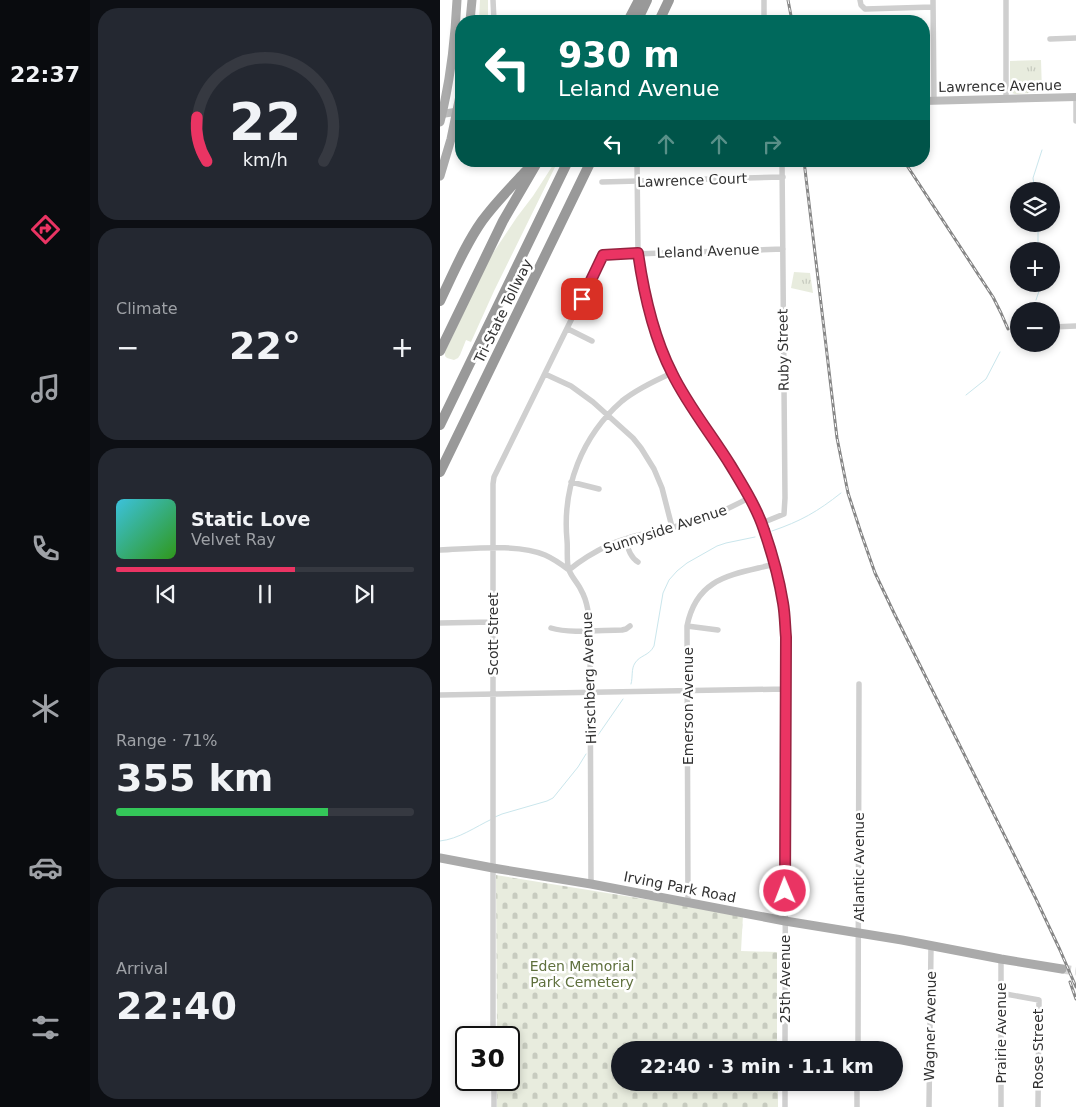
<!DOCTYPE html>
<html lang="en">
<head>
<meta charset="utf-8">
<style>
	body { margin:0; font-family:"DejaVu Sans",sans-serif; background:#242831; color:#f1f3f6; height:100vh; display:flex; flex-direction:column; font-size:19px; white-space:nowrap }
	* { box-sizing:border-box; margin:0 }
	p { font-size:16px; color:#9ea1a6 }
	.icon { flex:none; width:28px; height:28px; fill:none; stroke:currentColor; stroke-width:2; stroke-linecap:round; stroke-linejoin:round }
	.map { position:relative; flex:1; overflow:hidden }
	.sheet { display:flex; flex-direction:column; gap:8px; padding:8px; background:#0d0f14; width:350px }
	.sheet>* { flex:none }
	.top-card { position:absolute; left:15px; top:15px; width:475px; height:152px; border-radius:20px; box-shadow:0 2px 8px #0003; background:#00695c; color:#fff; overflow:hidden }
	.tools { position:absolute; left:570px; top:182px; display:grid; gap:10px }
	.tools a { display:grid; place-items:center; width:50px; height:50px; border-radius:50%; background:#171b24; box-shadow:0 2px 8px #0003; font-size:25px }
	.speed { position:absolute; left:15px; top:1026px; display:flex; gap:10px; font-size:25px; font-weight:700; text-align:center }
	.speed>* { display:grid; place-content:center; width:65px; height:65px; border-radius:50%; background:#171b24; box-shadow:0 2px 8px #0003; line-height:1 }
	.speed .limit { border:2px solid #111; border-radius:8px; background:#fff; color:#111 }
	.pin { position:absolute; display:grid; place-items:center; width:42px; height:42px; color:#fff; margin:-21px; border-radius:10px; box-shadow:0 2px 8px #0006 }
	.me { position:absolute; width:55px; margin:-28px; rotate:359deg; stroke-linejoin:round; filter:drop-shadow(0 0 4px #0008) }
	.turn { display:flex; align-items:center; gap:18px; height:105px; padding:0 20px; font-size:22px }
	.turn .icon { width:65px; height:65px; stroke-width:2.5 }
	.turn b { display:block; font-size:35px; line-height:42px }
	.lanes { display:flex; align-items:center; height:48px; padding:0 20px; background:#0003; justify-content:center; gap:25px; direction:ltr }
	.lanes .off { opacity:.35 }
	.big { font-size:38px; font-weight:800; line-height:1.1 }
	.sheet .tile { flex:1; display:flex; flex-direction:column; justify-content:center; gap:8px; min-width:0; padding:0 18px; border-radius:20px; background:#242831 }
	.sheet .dial { align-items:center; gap:0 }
	.dial svg { height:130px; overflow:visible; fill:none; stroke:#363941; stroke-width:7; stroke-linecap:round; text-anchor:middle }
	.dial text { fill:#f1f3f6; stroke:none }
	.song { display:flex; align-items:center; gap:15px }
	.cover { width:60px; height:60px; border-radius:8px; background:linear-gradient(135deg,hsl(190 70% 55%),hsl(110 70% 35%)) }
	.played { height:5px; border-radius:2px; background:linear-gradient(90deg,#ea3463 60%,#363941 60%) }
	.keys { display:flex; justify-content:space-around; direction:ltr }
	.heat { display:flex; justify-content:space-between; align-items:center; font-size:28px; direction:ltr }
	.charge { height:8px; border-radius:4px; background:linear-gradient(90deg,#34c759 71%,#363941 0) }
	.trip { position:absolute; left:171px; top:1041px; width:292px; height:50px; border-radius:25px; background:#171b24; box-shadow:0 2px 8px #0003; font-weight:800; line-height:50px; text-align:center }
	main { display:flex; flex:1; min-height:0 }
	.menu { display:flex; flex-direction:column; width:90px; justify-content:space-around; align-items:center; background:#090b0e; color:#9ea1a6 }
	.menu .icon { width:35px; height:35px }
	.menu .selected { color:#ea3463 }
	.menu b { font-size:22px; color:#f1f3f6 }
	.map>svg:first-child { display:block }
	.grass { fill:#e8ecde }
	.cemetery { fill:url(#cemetery-stones) }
	.park { fill:url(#park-tufts) }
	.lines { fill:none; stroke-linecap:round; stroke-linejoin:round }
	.stream { stroke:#cae6ec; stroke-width:1 }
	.primary-tunnel { stroke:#d6d6d6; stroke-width:9; stroke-dasharray:9 4.5; stroke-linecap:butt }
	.minor { stroke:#cfcfcf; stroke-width:5.5 }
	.secondary { stroke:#bcbcbc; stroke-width:8 }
	.primary { stroke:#aaa; stroke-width:9 }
	.motorway { stroke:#999; stroke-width:10 }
	.rail-casing { stroke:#878787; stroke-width:3 }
	.rail { stroke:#fff; stroke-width:1; stroke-dasharray:4; stroke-linecap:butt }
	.route-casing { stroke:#982240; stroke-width:12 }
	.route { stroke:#ea3463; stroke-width:9 }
	.labels { text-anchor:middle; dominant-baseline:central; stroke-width:5; stroke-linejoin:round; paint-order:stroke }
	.street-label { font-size:14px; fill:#323232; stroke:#fff }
	.park-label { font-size:14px; fill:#5f703d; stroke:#fff }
</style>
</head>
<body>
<main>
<nav class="menu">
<b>22:37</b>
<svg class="icon selected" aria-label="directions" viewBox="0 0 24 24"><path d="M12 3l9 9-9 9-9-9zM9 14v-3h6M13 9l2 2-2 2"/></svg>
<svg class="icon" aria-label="music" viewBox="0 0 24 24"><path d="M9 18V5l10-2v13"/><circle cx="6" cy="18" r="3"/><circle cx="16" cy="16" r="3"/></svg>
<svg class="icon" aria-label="phone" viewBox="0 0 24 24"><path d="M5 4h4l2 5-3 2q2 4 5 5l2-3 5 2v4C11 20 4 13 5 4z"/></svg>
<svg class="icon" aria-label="climate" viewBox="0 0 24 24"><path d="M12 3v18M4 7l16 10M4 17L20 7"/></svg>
<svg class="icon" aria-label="car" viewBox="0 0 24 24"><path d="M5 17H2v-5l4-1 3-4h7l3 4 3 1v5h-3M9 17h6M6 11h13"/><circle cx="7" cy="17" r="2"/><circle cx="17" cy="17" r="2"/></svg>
<svg class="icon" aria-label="filters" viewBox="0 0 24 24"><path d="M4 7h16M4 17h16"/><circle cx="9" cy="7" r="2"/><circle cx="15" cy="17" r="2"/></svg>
</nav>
<section class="sheet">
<div class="tile dial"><svg viewBox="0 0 100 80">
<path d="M14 69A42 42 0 1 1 86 69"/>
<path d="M14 69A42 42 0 0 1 8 42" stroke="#ea3463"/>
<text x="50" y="56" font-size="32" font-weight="700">22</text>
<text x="50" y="72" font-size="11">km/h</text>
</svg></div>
<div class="tile"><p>Climate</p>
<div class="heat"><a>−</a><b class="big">22°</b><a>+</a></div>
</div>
<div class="tile">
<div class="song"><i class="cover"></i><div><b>Static Love</b><p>Velvet Ray</p></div></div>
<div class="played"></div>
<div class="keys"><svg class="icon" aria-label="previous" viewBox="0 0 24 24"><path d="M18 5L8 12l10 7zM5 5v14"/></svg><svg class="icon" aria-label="pause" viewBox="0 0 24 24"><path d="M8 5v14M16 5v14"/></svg><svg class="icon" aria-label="next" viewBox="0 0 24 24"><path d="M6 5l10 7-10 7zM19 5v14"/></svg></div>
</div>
<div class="tile"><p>Range · 71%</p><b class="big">355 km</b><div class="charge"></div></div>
<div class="tile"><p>Arrival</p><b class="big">22:40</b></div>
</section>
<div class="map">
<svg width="636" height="1107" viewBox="0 0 636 1107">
	<defs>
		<pattern id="cemetery-stones" width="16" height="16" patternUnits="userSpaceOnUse" patternTransform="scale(1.25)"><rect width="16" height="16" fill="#e8ecde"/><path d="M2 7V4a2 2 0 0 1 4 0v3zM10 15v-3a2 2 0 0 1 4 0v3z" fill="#c7cbbf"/></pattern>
		<pattern id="park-tufts" width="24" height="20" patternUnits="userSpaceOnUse" patternTransform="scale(1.25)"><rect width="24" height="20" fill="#e8ecde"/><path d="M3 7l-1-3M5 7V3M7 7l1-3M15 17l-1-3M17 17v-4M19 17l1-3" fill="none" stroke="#c7cbbf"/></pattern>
	</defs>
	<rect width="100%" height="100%" fill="#fff"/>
	<path class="grass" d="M 40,0 L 48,0 L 48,21 L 39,21 Z
		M 115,162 L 117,163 L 54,291 L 31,342 L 26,340 L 20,355 L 18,358 L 14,360 L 7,358 L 5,356 L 5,352 L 49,259 L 77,217 L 93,196 Z"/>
	<path class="cemetery" d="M 56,875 L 303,915 L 301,951 L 337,952 L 337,1050 L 180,1050 L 180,1082 L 338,1083 L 338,1107 L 57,1107 L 57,1080 L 69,1080 L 69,1038 L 57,1037 Z"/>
	<path class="park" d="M 601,60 L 602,92 L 575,94 L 572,93 L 570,88 L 570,61 Z
		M 354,272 L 370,273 L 373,293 L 351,288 Z"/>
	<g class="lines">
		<path class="stream" d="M 595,191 L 593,178 L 602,150
			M 598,224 L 598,251
			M 596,300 L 600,288 L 600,284
			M 526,395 L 546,379 L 560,352
			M 332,531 C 361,521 377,512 401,493
			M 191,684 C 193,677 191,669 195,663 C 200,655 209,656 214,646 L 223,593 L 229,580 L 237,571 L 247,563 L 277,546 L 286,543 L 315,537
			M 156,738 L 183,699
			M 55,817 L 62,814 L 107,801 L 113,798 L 138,767 L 146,754
			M 0,841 C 19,839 35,827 52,819"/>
		<path class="primary-tunnel" d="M 622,969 L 636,971"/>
		<path class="minor" d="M 53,0 L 54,21
			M 420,0 L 421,5 L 425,9 L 493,7
			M 493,0 L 494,100
			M 566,0 L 566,99
			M 324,21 L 324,0
			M 610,39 L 636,38
			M 636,97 L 636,121
			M 197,161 L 198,253 L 208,308 L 213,324 L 225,359 L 241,390 L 291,466 L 309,498 L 324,529 L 335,564 L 343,605 L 346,637 L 345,1050
			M 162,182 L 343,177
			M 612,327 L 636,326
			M 128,329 L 152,341
			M 105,374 L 131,386 L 153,402 L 193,438 L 201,448 L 214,469 L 222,488 L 232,527
			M 131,482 L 159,489
			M 322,523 L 344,514 L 345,498 L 342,161
			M 185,539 C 188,548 190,557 198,562
			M 0,550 C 30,549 78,543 105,555 C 114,559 121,564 129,570 C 142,559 156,551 171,544 C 197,533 226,530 253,522 C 273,517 291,507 309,498
			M 0,623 L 53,622
			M 247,626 L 278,630
			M 111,628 C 130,634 162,630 182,630 L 186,629 L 190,626
			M 0,695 L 345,689
			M 151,884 L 150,630 C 149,617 148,602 141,590 C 138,583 132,578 129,570 C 126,563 128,549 127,540 C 122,487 142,436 182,401 C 197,389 214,381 232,373
			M 248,903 L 247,626 C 257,576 293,575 335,564
			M 561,959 L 561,1107
			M 560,993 L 599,1000 L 598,1107
			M 53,1038 L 53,484 L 54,477 L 163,255 L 343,249
			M 418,1050 L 419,684
			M 54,1080 L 54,1107
			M 345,1107 L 345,1082
			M 417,1107 L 417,1082
			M 489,1107 L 491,946"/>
		<path class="secondary" d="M 484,101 L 636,97
			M 2,114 L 21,111"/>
		<path class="primary" d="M 30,21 L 32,0
			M 0,122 C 10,83 15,40 17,0
			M 0,176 L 11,139 L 21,91
			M 0,858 L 53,868 L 151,884 L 345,921 L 462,940 L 561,959 L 622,969"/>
		<path class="motorway" d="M 188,21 L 199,0
			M 197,21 L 207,0
			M 219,21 L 229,0
			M 0,301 C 13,274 25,245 42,221 C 55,203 71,187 86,171
			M 0,351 L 63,221 L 98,161
			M 0,425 L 128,161
			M 0,472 L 151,161"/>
		<defs>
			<path id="rail" d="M 348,0 L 352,21
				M 364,161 L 397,438 L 408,493 L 421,533 L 435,573 L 454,613 L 596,899 L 620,950 L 636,987
				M 464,161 L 553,297 L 561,313 L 568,329
				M 630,982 L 636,999"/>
		</defs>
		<use href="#rail" class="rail-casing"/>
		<use href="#rail" class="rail"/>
	</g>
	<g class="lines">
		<defs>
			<path id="route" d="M 142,299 L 163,255 L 198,253 C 204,295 213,336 232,373 C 248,406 272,435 291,466 C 303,486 317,508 324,530 C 332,553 339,578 343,603 C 345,614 345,626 346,637 L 345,891"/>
		</defs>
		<use href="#route" class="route-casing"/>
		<use href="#route" class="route"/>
	</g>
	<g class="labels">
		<g class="street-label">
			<text transform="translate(560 86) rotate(-1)">Lawrence Avenue</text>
			<text transform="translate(252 180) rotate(-2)">Lawrence Court</text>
			<text transform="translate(268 251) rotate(-2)">Leland Avenue</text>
			<text transform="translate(63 311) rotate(-64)">Tri-State Tollway</text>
			<text transform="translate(343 350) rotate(-91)">Ruby Street</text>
			<text transform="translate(225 529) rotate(-18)">Sunnyside Avenue</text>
			<text transform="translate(53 634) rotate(-90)">Scott Street</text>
			<text transform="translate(149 678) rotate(-92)">Hirschberg Avenue</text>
			<text transform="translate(248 706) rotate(-90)">Emerson Avenue</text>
			<text transform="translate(419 867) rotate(-90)">Atlantic Avenue</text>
			<text transform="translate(240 887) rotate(11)">Irving Park Road</text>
			<text transform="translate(345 979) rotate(-90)">25th Avenue</text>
			<text transform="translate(490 1026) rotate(-89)">Wagner Avenue</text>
			<text transform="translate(561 1033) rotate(-90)">Prairie Avenue</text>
			<text transform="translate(598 1049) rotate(-90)">Rose Street</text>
		</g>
		<g class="park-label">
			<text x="142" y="966">Eden Memorial<tspan x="142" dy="16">Park Cemetery</tspan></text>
		</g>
	</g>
</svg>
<div class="tools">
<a><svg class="icon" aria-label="layers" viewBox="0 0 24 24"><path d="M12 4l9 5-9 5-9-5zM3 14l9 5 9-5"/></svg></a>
<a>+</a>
<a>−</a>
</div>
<div class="speed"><div class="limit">30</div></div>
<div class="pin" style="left:142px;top:299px;background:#d93025"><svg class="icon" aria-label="arrive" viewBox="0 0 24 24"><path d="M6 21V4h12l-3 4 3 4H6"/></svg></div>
<svg class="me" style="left:345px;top:891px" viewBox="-20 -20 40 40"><circle r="17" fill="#ea3463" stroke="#fff" stroke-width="3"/><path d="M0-11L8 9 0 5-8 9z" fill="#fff"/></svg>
<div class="trip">22:40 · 3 min · 1.1 km</div>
<div class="top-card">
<div class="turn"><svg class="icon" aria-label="left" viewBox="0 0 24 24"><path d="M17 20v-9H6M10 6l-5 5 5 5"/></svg><div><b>930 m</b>Leland Avenue</div></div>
<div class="lanes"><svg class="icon" aria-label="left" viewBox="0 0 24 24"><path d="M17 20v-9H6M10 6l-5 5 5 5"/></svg><svg class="icon off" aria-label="ahead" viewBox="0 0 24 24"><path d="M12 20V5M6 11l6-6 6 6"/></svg><svg class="icon off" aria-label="ahead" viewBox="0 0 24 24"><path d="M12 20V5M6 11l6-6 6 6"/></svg><svg class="icon off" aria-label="right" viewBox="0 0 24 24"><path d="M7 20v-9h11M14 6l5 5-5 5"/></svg></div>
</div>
</div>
</main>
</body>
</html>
